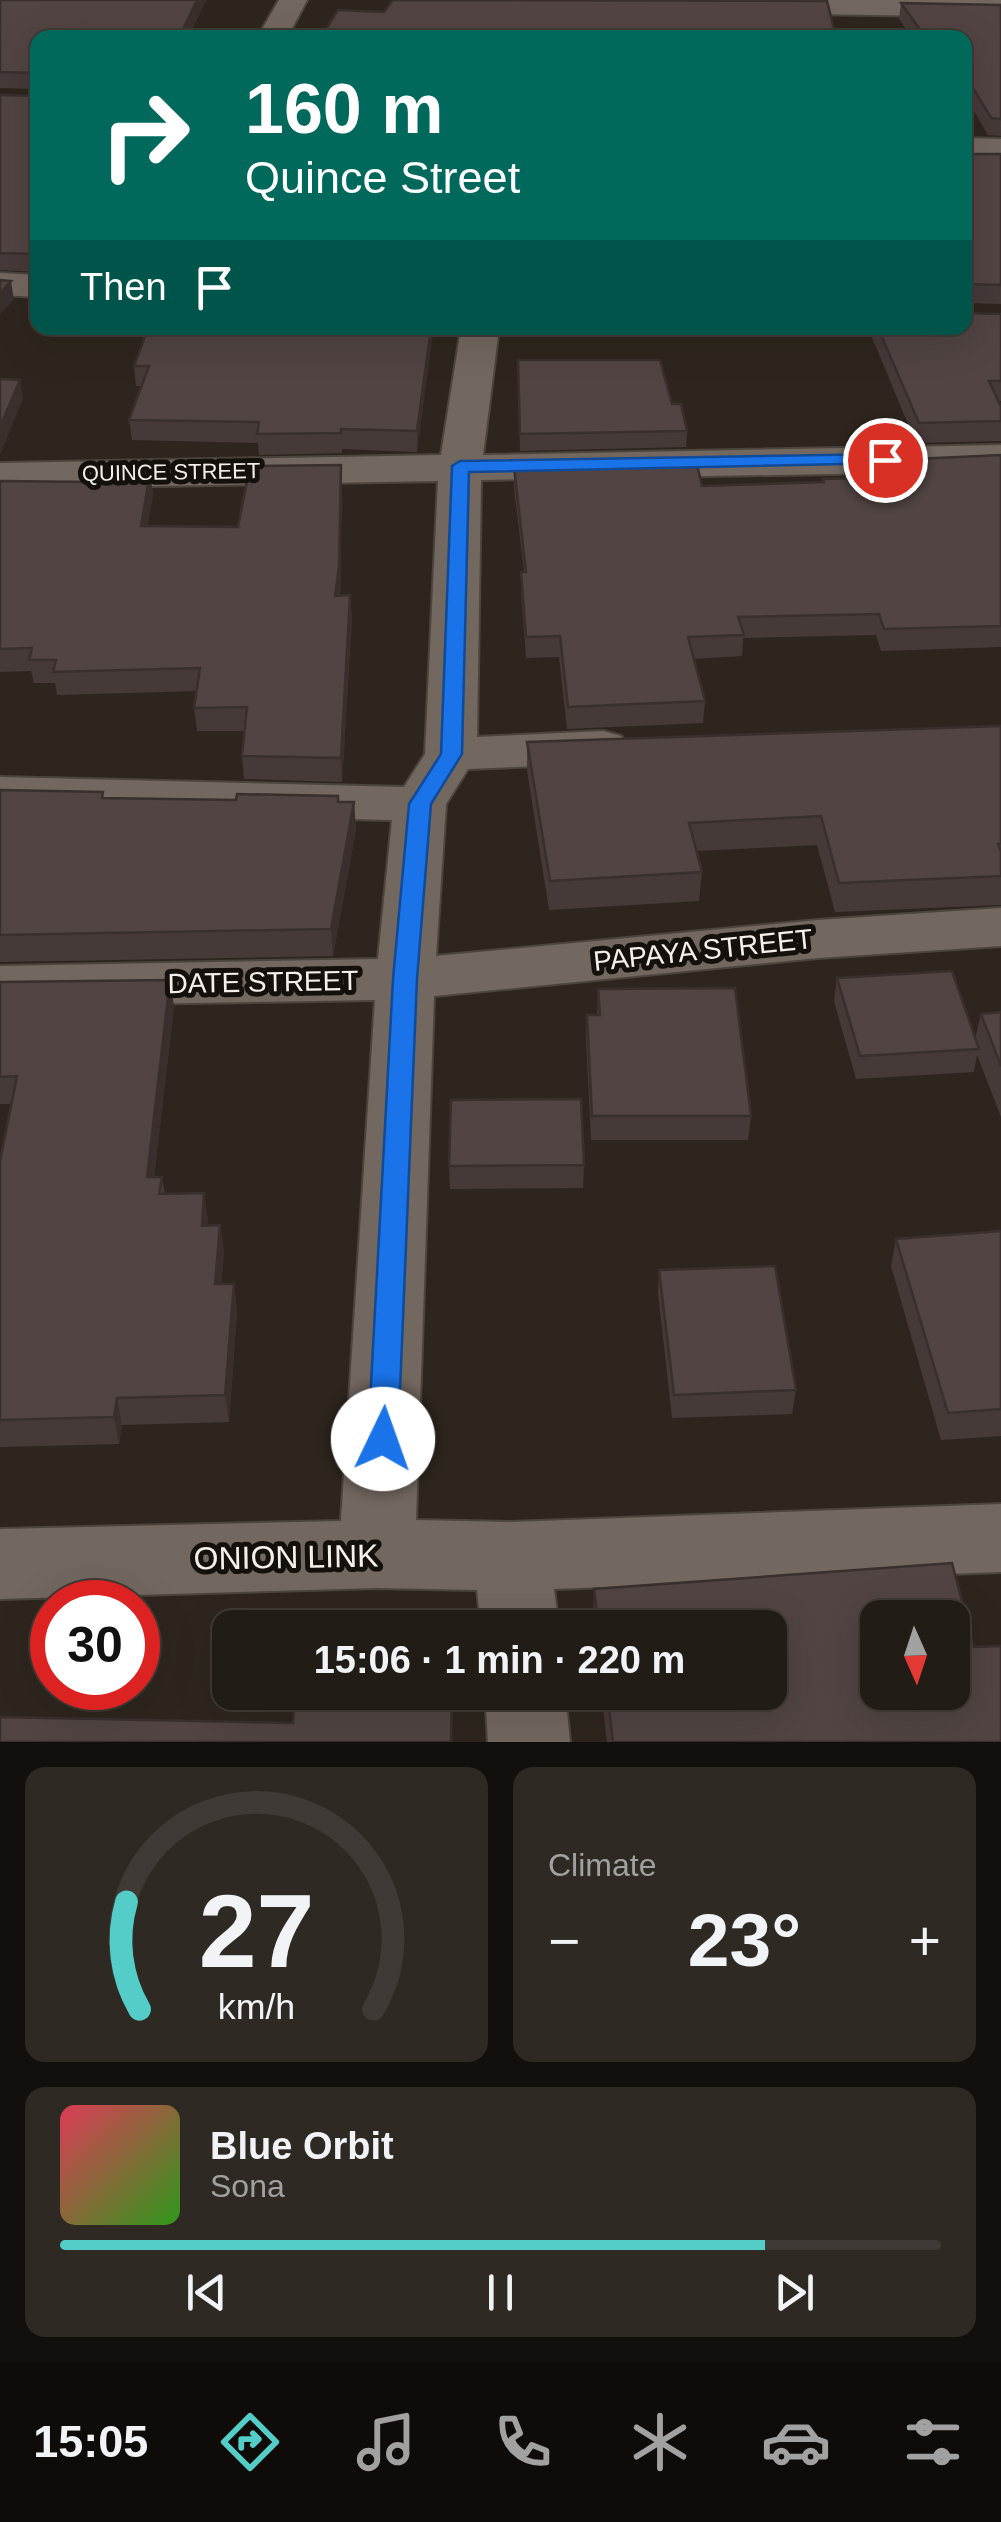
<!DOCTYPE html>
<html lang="en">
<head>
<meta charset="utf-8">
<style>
	body { margin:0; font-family:Arial,sans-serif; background:#2e2923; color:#f1f3f6; height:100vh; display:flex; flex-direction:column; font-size:38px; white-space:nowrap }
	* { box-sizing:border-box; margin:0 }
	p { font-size:32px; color:#a2a1a1 }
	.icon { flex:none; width:55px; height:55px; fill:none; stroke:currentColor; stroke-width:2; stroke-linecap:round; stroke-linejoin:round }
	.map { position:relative; height:1742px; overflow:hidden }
	.panel { display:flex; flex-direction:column; gap:25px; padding:25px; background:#130f0c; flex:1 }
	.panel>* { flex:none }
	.guide { position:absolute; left:30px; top:30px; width:942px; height:305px; border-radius:20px; box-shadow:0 10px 40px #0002,0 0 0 2px #3f3a35; background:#00695c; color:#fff; overflow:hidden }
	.needle { width:65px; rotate:177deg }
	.controls { position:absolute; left:860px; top:1600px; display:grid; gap:20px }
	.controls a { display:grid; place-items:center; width:110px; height:110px; border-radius:20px; background:#221c16; box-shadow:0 10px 40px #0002,0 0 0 2px #3f3a35; font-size:50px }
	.speed { position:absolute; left:30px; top:1580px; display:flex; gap:20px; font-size:50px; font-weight:700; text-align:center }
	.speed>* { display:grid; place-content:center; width:130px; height:130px; border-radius:50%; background:#221c16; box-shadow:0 10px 40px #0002,0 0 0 2px #3f3a35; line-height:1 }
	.speed .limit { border:15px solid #d22; background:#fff; color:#111 }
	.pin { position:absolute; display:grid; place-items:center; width:85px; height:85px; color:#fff; margin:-42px; border:5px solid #fff; border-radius:50%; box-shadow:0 2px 10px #0007 }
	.me { position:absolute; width:110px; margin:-55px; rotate:3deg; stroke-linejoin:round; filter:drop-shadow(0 0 8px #0008) }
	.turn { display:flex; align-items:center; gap:35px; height:210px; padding:0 50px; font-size:45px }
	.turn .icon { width:130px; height:130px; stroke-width:2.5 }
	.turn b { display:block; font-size:70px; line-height:85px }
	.then { display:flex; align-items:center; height:95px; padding:0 50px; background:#0003; gap:20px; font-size:38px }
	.big { font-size:75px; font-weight:800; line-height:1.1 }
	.panel .tile { flex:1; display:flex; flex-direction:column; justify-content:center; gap:15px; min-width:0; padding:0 35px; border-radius:20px; background:#2e2923 }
	.panel .dial { align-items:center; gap:0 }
	.dial svg { height:260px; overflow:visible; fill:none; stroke:#3f3a35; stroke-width:7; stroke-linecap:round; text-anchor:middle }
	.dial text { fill:#f1f3f6; stroke:none }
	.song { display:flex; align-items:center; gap:30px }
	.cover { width:120px; height:120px; border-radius:15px; background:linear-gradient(135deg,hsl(350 70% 55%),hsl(110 70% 35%)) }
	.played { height:10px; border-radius:5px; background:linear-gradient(90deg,#54cdc8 80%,#3f3a35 80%) }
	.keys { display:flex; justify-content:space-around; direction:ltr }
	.heat { display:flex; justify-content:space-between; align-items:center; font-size:55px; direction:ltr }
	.panel .tiles { flex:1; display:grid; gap:25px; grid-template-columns:1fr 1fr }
	.tile:last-child { grid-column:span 2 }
	.trip { position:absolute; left:212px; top:1610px; width:575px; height:100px; border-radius:20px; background:#221c16; box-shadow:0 10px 40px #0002,0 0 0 2px #3f3a35; font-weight:800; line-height:100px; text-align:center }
	.tab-bar { display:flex; height:160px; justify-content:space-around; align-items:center; background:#0e0b09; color:#a2a1a1 }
	.tab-bar .icon { width:70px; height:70px }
	.tab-bar .on { color:#54cdc8 }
	.tab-bar b { font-size:45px; color:#f1f3f6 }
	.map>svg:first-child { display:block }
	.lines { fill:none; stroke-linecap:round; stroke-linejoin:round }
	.minor-casing { stroke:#4c453e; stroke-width:4 }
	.minor { fill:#736860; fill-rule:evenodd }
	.wall { fill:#463a39 }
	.shaded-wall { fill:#39302e }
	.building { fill:#514442; stroke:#39302e; stroke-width:2.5; fill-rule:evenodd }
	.route { fill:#1a73e8; stroke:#114b97; stroke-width:2.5 }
	.labels { text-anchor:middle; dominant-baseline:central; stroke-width:10; stroke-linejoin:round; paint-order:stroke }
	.far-street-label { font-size:22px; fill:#f5efea; stroke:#14100c }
	.street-label { font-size:28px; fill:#f5efea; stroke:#14100c }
	.near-street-label { font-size:32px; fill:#f5efea; stroke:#14100c }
</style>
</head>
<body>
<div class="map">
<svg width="1001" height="1742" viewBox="0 0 1001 1742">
	<rect width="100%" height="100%" fill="#2e261e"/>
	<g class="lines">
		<defs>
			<path id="minor" d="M 279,0 L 307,0 L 287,38 L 257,38 Z
				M 742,0 L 1001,0 L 1001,17 L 754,13 L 744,10 L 740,4 Z
				M 965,138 L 1001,139 L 1001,159 L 965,158 Z
				M 0,273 L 38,275 L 38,297 L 0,295 Z
				M 461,328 L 499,328 L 483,455 L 1001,445 L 1001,471 L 481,480 L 477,737 L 603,731 L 621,736 L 629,747 L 621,758 L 603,763 L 468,769 L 446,804 L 436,956 L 818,920 L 1001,908 L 1001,946 L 818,958 L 434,996 L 416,1520 L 511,1522 L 1001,1504 L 1001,1572 L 554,1589 L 559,1628 L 481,1628 L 477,1590 L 377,1588 L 0,1599 L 0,1529 L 341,1521 L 375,1000 L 0,1006 L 0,966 L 378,959 L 392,820 L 0,811 L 0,777 L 404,787 L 425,754 L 438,481 L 0,489 L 0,463 L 441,455 Z
				M 485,1692 L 565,1692 L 570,1742 L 488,1742 Z"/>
		</defs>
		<use href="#minor" class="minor-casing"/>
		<use href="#minor" class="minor"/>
	</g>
	<path class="wall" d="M 0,0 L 206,0 L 188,38 L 38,38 L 38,89 L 0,88 Z
		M 901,3 L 1001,5 L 1001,136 L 988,135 L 965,96 L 965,38 L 912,38 L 899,19 Z
		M 0,95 L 38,96 L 38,272 L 0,270 Z
		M 965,154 L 1001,154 L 1001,304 L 965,303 Z
		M 1001,314 L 1001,401 L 998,401 L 1001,407 L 1001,441 L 916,443 L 868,328 L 965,328 Z
		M 148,328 L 433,328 L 417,452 L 342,449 L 342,453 L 259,455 L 258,443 L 132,440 L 129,420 L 142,386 L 136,386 L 134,366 Z
		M 518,376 L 672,404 L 687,431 L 686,447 L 520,451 Z
		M 1001,455 L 1001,647 L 881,651 L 876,635 L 743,638 L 742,656 L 693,659 L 705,701 L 703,723 L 567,729 L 559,657 L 526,658 L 521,593 L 521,572 L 524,572 L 514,488 L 514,467 L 702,486 L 823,482 L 823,479 L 849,478 L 851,462 Z
		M 150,473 L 153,495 L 147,526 L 238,527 L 342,486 L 340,595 L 350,595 L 352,618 L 342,782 L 244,779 L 242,756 L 244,731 L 197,731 L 194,708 L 196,691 L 57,695 L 55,683 L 34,683 L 31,671 L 0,672 L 0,481 L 93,482 Z
		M 1001,726 L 1001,905 L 835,912 L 817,845 L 696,851 L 702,872 L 699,901 L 549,910 L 527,770 L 527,742 Z
		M 0,790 L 104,798 L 354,802 L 356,829 L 333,956 L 0,962 Z
		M 837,978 L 975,1039 L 981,1014 L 1001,1012 L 1001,1117 L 977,1055 L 974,1072 L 856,1079 L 834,1001 Z
		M 170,980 L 174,1007 L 154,1177 L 162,1177 L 165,1194 L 204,1193 L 207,1225 L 220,1225 L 224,1252 L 221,1284 L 234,1284 L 237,1311 L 229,1422 L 122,1425 L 119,1444 L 0,1447 L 0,1161 L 11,1104 L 0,1104 L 0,982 Z
		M 598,989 L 751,1116 L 748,1140 L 591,1140 L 586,1039 L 587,1015 L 597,1015 Z
		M 584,1165 L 583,1188 L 450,1189 L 449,1166 Z
		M 1001,1231 L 1001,1436 L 941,1440 L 891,1266 L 896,1239 Z
		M 659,1270 L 796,1390 L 792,1414 L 672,1418 L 658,1293 Z
		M 594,1589 L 974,1647 L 1001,1742 L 607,1742 L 601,1692 L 770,1692 L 770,1628 L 593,1628 Z"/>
	<path class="shaded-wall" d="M 197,0 L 206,0 L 188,38 L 179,38 Z
		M 11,281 L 14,300 L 0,314 L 0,293 Z
		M 431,328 L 433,328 L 433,334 L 417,452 L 417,431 Z
		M 20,380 L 23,399 L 0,455 L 0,427 Z
		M 341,465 L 341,589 L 336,618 L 335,596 Z
		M 150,473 L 153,495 L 144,548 L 141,526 Z
		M 350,595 L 352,618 L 342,782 L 341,758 Z
		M 354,802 L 356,829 L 333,956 L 331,929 Z
		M 170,980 L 174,1007 L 151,1205 L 147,1177 Z
		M 204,1193 L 208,1220 L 206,1253 L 202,1226 Z
		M 220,1225 L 224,1252 L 219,1311 L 215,1284 Z
		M 234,1284 L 237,1311 L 229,1422 L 225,1395 Z
		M 117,1398 L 122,1425 L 119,1444 L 114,1417 Z"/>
	<path class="building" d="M 0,0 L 197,0 L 179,38 L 38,38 L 38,73 L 0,72 Z
		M 393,0 L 827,1 L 836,37 L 258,38 L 321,37 L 338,10 L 384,12 Z
		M 901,3 L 1001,5 L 1001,119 L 991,118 L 965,75 L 965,38 L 926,38 Z
		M 0,95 L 38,96 L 37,254 L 0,253 Z
		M 965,154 L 1001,154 L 1001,285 L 968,284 L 965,287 Z
		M 0,280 L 11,281 L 0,293 Z
		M 965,313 L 1001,314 L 1001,381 L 989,381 L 1001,407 L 1001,421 L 919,423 L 878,328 L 965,328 Z
		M 148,328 L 431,328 L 417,431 L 341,429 L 341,433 L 257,434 L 259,422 L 129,420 L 149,366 L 134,366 Z
		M 518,360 L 660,360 L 672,404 L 681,404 L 687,431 L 520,434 Z
		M 0,379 L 20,380 L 0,427 Z
		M 1001,455 L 1001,626 L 884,629 L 879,614 L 738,617 L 744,635 L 688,637 L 705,701 L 568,707 L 560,636 L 526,637 L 521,572 L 526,572 L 514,467 L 522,467 L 521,463 L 696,460 L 702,486 L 824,482 L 823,479 L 857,478 L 851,462 Z
		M 341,465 L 339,567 L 335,596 L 350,595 L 341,758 L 242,756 L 247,707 L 194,708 L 200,668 L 53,672 L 56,660 L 29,660 L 32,648 L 0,649 L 0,481 L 93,482 L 95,474 L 150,473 L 141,526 L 238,527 L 250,466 Z
		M 1001,726 L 1001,844 L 998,844 L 1001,852 L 1001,876 L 839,883 L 821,816 L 689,823 L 702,872 L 550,881 L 527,742 Z
		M 0,790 L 103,792 L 102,798 L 236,800 L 237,794 L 338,796 L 338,802 L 354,802 L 331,929 L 0,935 Z
		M 952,971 L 979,1049 L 860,1056 L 837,978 Z
		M 170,980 L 147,1177 L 162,1177 L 159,1194 L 204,1193 L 202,1226 L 220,1225 L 215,1284 L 234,1284 L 225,1395 L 117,1398 L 114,1417 L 0,1420 L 0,1161 L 17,1076 L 0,1077 L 0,982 Z
		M 735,988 L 751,1116 L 592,1116 L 587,1015 L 600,1015 L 598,989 Z
		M 1001,1012 L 1001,1066 L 981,1014 Z
		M 581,1099 L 584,1165 L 449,1166 L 451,1100 Z
		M 1001,1231 L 1001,1409 L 948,1413 L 896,1239 Z
		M 775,1266 L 796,1390 L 674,1395 L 659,1270 Z
		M 952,1563 L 974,1647 L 1001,1646 L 1001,1742 L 613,1742 L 607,1692 L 770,1692 L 770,1628 L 599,1628 L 594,1589 ZM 878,1618 L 952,1618 L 952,1692 L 878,1692 Z
		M 452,1613 L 452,1628 L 299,1628 L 299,1615 Z
		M 295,1692 L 452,1692 L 451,1742 L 0,1742 L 0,1717 L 293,1723 Z"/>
	<path class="route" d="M 885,454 L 891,456 L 891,463 L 469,472 L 462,754 L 431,804 L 417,979 L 398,1439 L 394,1448 L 383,1452 L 372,1448 L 368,1439 L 393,979 L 409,804 L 441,754 L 452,466 L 460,461 Z"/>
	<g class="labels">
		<g class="far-street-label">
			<text transform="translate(171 472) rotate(-1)">QUINCE STREET</text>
		</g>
		<g class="street-label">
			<text transform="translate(703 950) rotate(-6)">PAPAYA STREET</text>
			<text transform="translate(263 982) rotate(-1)">DATE STREET</text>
		</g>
		<g class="near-street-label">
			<text transform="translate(286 1557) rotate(-1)">ONION LINK</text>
		</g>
	</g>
</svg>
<div class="controls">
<a><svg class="needle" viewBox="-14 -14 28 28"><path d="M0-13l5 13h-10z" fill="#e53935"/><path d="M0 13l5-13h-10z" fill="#a2a1a1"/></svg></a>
</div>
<div class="speed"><div class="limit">30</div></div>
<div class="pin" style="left:885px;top:460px;background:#d93025"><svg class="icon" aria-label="arrive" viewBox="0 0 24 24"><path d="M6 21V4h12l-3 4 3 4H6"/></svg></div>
<svg class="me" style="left:383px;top:1439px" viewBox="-20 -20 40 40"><circle r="19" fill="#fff"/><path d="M0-13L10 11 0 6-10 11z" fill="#1a73e8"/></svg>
<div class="trip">15:06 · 1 min · 220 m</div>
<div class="guide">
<div class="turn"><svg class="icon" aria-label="right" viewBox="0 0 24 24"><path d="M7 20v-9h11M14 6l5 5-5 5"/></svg><div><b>160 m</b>Quince Street</div></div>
<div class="then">Then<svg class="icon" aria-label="arrive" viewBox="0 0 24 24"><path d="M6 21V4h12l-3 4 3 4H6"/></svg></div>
</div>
</div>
<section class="panel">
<div class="tiles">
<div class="tile dial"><svg viewBox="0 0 100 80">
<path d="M14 69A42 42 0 1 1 86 69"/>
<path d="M14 69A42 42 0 0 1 10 36" stroke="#54cdc8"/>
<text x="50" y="56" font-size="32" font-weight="700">27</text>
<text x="50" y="72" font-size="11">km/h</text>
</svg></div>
<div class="tile"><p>Climate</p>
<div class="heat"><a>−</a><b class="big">23°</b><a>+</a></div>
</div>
<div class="tile">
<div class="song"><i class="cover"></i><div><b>Blue Orbit</b><p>Sona</p></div></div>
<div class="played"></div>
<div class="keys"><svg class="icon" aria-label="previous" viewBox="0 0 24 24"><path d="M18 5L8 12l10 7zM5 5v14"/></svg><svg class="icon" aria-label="pause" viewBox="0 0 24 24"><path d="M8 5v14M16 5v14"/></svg><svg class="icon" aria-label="next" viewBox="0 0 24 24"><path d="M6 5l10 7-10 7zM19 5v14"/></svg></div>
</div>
</div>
</section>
<nav class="tab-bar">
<b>15:05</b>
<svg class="icon on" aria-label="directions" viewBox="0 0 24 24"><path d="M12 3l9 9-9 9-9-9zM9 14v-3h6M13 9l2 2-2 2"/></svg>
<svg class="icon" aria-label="music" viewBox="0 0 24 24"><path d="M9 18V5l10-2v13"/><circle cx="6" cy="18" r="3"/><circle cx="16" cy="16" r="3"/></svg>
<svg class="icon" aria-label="phone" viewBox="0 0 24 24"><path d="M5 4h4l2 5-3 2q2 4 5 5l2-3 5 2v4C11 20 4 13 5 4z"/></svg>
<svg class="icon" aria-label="climate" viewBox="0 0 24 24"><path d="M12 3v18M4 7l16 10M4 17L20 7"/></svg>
<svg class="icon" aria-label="car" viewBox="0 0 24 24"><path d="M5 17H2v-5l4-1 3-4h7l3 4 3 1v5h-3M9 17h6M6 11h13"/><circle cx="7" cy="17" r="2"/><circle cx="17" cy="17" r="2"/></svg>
<svg class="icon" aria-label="filters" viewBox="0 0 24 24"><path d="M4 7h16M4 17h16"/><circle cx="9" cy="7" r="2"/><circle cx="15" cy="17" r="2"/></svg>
</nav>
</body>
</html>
